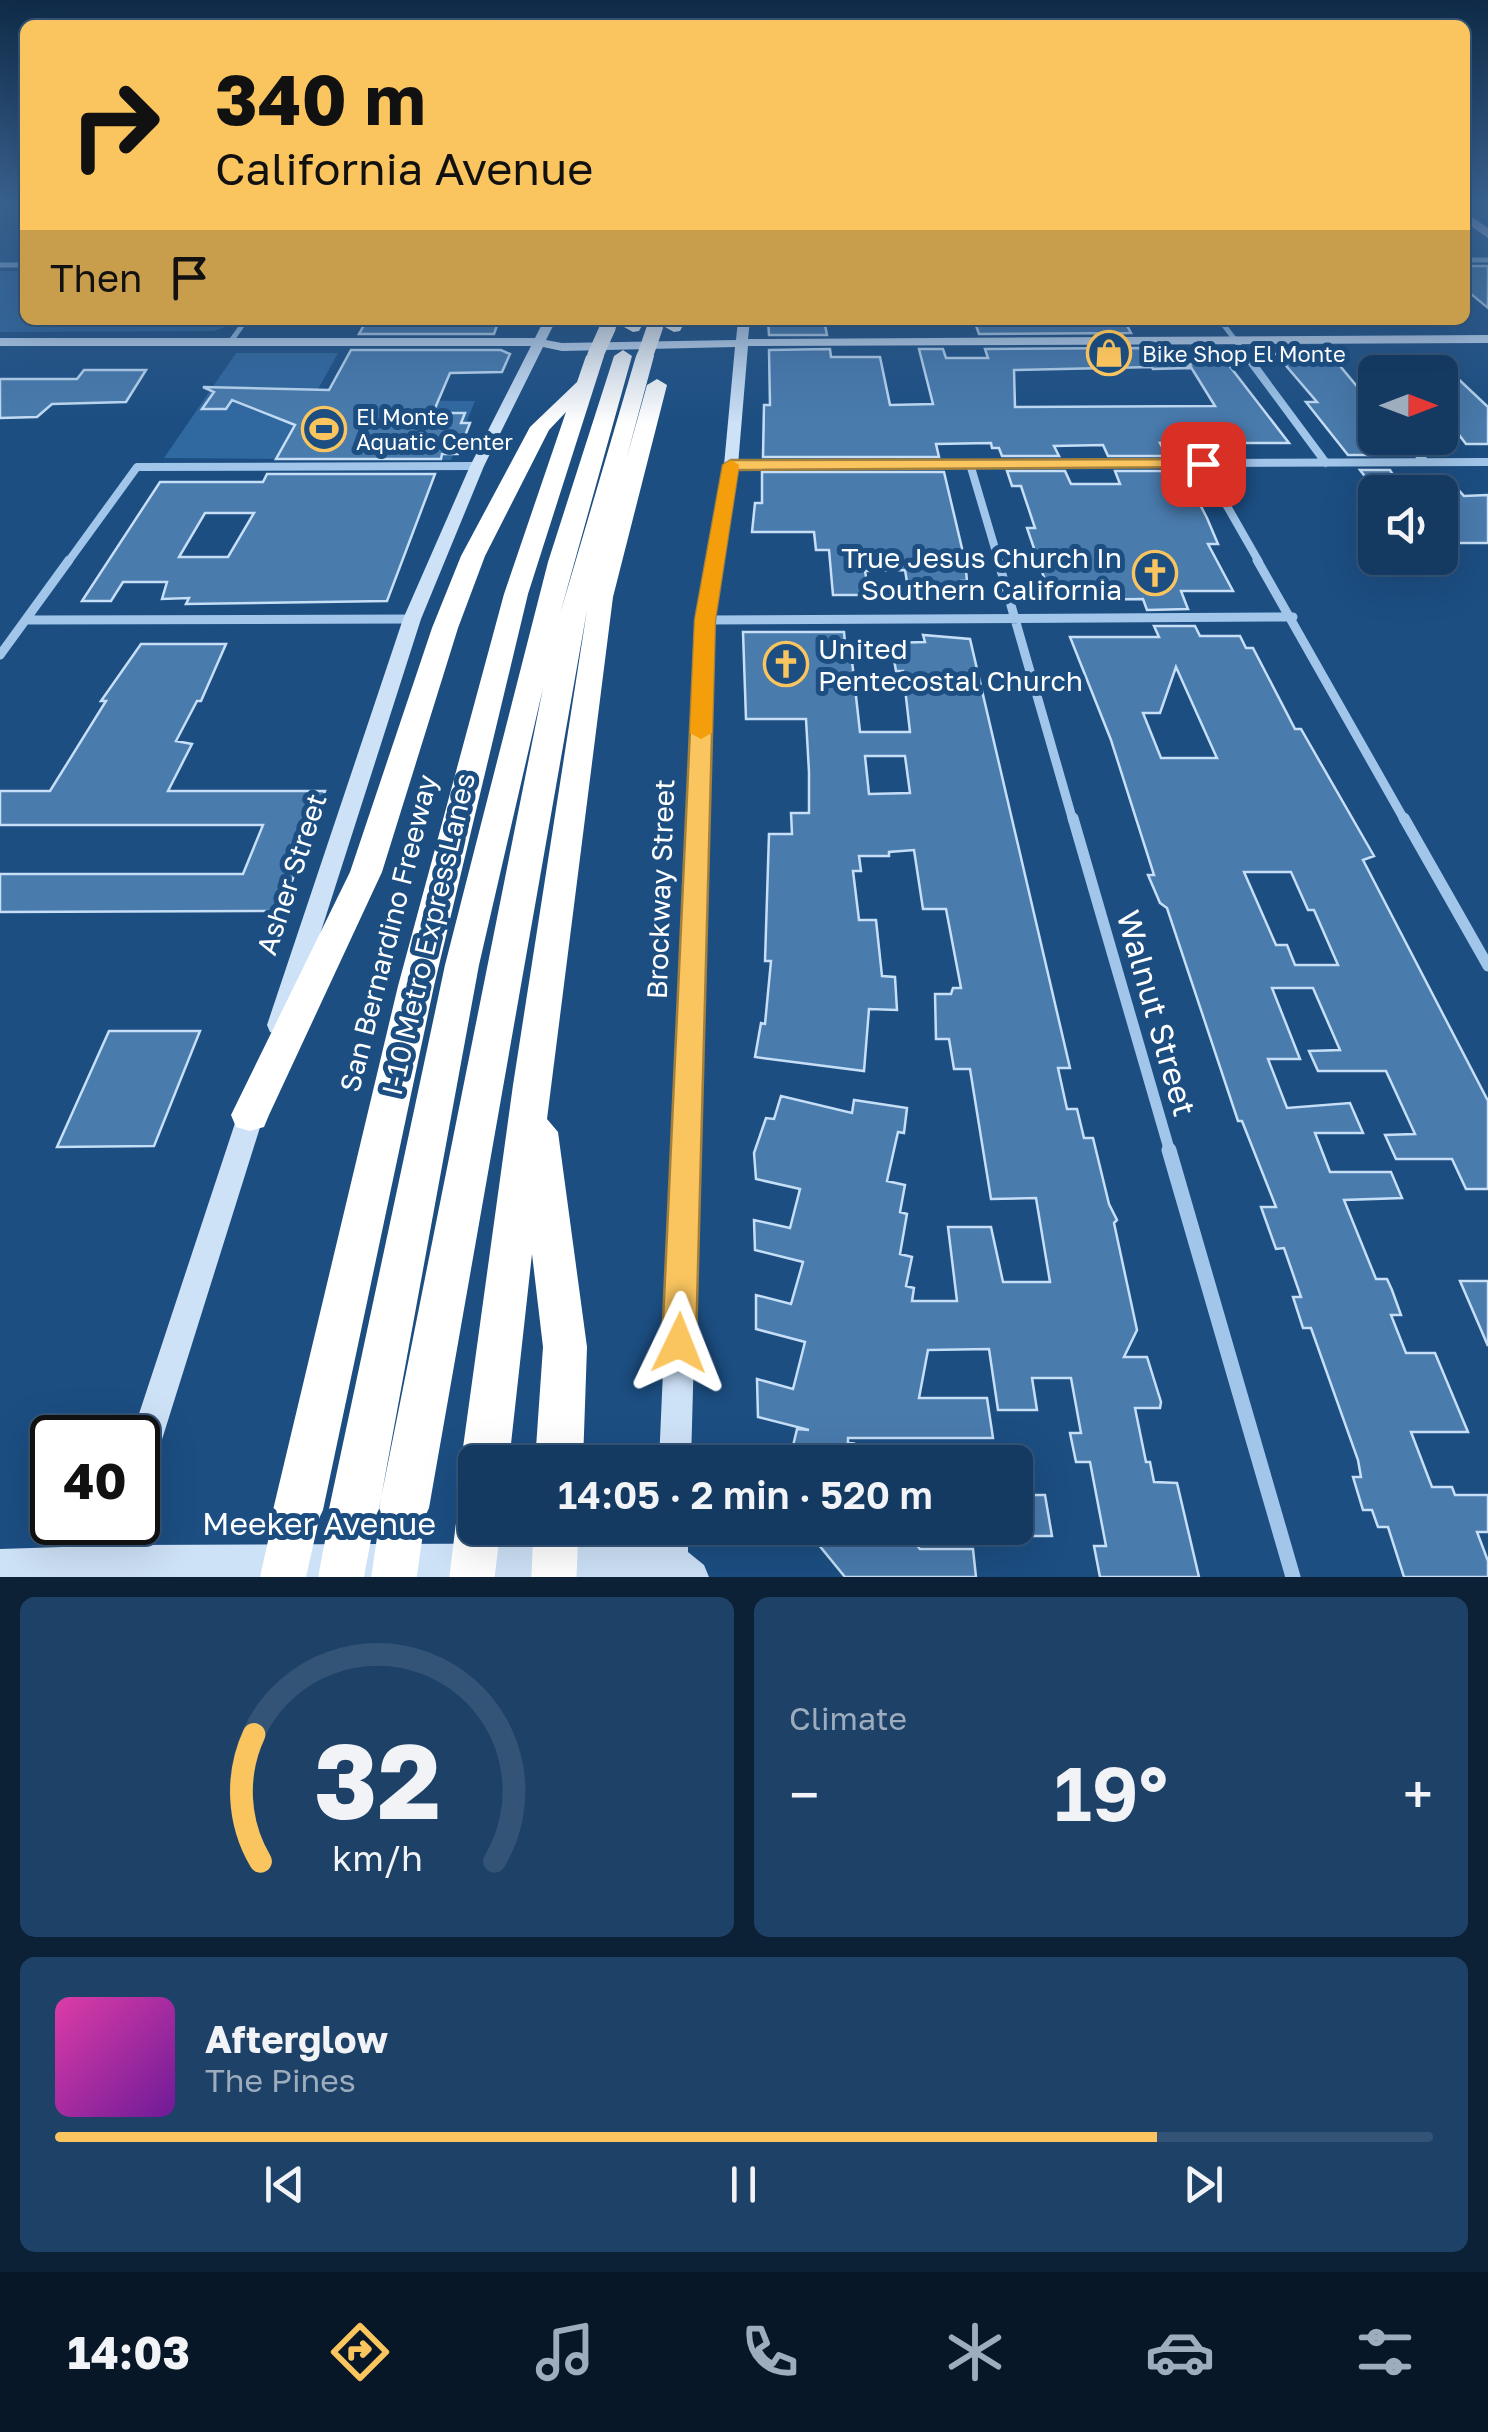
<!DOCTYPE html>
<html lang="en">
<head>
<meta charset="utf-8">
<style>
	body { margin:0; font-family:"Golos Text",sans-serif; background:#1e4168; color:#f1f3f6; height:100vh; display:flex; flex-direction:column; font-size:38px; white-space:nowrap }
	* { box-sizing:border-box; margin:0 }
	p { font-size:32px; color:#9dadbe }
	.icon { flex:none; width:55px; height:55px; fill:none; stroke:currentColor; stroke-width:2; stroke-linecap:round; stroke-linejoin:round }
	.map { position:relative; height:1577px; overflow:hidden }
	.sheet { display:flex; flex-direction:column; gap:20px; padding:20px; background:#0c2036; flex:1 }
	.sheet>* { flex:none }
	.top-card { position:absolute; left:20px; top:20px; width:1450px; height:305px; border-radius:15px; box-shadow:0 10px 40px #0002,0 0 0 2px #345477; background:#fac55f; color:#111; overflow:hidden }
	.needle { width:65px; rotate:90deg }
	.fabs { position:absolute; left:1358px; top:355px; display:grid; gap:20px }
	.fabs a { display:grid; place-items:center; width:100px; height:100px; border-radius:15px; background:#153a62; box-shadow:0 10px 40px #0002,0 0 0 2px #345477; font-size:50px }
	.speed { position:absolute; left:30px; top:1415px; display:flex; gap:20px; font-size:50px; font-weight:700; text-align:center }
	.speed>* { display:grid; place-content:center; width:130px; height:130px; border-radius:50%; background:#153a62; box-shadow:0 10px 40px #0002,0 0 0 2px #345477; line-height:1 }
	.speed .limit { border:5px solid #111; border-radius:15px; background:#fff; color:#111 }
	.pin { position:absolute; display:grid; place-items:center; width:85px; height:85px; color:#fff; margin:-42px; border-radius:20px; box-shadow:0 5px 15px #0006 }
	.me { position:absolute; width:110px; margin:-55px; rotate:2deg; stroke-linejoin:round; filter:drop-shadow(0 0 8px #0008) }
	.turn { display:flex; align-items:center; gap:35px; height:210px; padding:0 30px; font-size:45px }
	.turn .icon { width:130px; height:130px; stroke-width:2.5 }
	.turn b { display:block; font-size:70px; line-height:85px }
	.then { display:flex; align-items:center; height:95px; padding:0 30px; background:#0003; gap:20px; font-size:38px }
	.big { font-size:75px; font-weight:600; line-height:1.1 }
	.sheet .tile { flex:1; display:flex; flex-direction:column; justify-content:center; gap:15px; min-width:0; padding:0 35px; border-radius:15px; background:#1e4168 }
	.sheet .dial { align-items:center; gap:0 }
	.dial svg { height:260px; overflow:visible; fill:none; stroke:#345477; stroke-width:7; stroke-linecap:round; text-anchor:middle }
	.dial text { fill:#f1f3f6; stroke:none }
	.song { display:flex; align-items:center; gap:30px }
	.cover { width:120px; height:120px; border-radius:15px; background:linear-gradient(135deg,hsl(320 70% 55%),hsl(280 70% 35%)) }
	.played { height:10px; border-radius:5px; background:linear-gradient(90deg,#fac55f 80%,#345477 80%) }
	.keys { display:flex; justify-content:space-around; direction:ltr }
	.heat { display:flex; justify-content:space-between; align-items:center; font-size:55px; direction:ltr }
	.sheet .tiles { flex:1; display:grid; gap:20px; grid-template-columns:1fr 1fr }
	.tile:last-child { grid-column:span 2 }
	.trip { position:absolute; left:458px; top:1445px; width:575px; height:100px; border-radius:15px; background:#153a62; box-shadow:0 10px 40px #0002,0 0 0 2px #345477; font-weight:600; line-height:100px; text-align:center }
	.menu { display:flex; height:160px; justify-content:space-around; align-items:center; background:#081727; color:#9dadbe }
	.menu .icon { width:70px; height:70px }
	.menu .selected { color:#fac55f }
	.menu b { font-size:45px; color:#f1f3f6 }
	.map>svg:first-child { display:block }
	.green { fill:#3068a0 }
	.building { fill:#497bad; stroke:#c6dff7; stroke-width:2.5; fill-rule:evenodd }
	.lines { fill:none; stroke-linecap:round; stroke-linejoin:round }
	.street-far4 { stroke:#a1c6ea; stroke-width:5 }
	.street-far3 { stroke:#a1c6ea; stroke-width:8 }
	.street-far2 { stroke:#a1c6ea; stroke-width:9 }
	.street-far1 { stroke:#a1c6ea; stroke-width:11 }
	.street { stroke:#a1c6ea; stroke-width:15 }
	.secondary { fill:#cde1f7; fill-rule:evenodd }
	.primary { fill:#e5f0fe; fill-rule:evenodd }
	.highway { fill:#fff; fill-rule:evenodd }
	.highway-bridge-far1 { stroke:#fff; stroke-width:16 }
	.highway-bridge { stroke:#fff; stroke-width:45 }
	.route { fill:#fac55f; stroke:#a2803e; stroke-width:2.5 }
	.slow { fill:#f59e0b }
	.labels { text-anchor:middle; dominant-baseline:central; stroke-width:10; stroke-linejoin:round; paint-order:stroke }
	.far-poi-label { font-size:22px; fill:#fff; stroke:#1c4e82; text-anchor:start }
	.poi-label { font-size:28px; fill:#fff; stroke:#1c4e82; text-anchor:end }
	.street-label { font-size:28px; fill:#fff; stroke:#1c4e82 }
	.near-street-label { font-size:32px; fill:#fff; stroke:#1c4e82 }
</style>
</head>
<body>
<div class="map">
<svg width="1488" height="1577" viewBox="0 0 1488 1577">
	<rect width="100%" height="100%" fill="#1c4e82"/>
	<path class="green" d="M 0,271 L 25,271 L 25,320 L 230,320 L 225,327 L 214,331 L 0,332 Z
		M 236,353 L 338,353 L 312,400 L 475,401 L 451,460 L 164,458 Z"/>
	<path class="building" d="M 1465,266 L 1488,266 L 1488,308 L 1465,289 Z
		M 367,320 L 499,320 L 494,334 L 359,334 Z
		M 768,320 L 824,320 L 827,335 L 769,335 Z
		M 974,320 L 1124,320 L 1131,333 L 979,334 Z
		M 1140,348 L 1151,367 L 1014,370 L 1015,407 L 1215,406 L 1189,364 L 1228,364 L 1289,443 L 1160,443 L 1167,456 L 1108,456 L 1103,445 L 1054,446 L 1059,456 L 1002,456 L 999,448 L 992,448 L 991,443 L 936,444 L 939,457 L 763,457 L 764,405 L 770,405 L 769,350 L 830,349 L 831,357 L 880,357 L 890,405 L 933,404 L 919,349 L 943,349 L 946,358 L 988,358 L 985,349 Z
		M 351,350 L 501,350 L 510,354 L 502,372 L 450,373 L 433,413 L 465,413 L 461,423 L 470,423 L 458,454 L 442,454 L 441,459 L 276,459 L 295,425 L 232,400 L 226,409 L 202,409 L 214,392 L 203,387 L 329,390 Z
		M 1142,350 L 1176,350 L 1189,368 L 1153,369 Z
		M 1276,354 L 1330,354 L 1375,408 L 1375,446 L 1381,455 L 1348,455 L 1306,402 L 1317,402 Z
		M 1401,355 L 1433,355 L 1488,407 L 1488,444 L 1466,444 L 1440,410 L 1440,372 L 1418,372 Z
		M 84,370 L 146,370 L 126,402 L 52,404 L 37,417 L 0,418 L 0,379 L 77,379 Z
		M 1360,470 L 1390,470 L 1404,492 L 1377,492 Z
		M 1007,471 L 1065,471 L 1071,484 L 1120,484 L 1115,471 L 1175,471 L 1183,487 L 1191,487 L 1207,518 L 1218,544 L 1208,544 L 1233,591 L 1181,591 L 1188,609 L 1147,610 L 1143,599 L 1058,600 L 1056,592 L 1048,589 L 1027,528 L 1035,528 L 1021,486 L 1012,486 Z
		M 762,472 L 944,472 L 965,561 L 967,581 L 962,581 L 967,598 L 910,600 L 905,570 L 865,571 L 869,595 L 833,595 L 829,550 L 816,550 L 814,532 L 752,532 L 755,503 L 762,503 Z
		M 267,474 L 435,474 L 387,601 L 186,604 L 189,598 L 162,599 L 167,582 L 123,582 L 111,601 L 82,601 L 160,482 L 263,482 ZM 205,513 L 254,513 L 228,557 L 179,557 Z
		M 1440,486 L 1455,486 L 1464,496 L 1488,495 L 1488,543 L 1440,543 Z
		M 1154,626 L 1195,626 L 1200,636 L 1240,636 L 1246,648 L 1253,648 L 1295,729 L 1301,729 L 1374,856 L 1363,860 L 1488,1101 L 1488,1189 L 1466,1189 L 1452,1159 L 1396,1159 L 1385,1135 L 1415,1134 L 1386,1071 L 1318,1071 L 1309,1051 L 1340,1050 L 1313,988 L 1272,988 L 1300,1059 L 1268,1059 L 1287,1108 L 1350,1103 L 1363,1133 L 1315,1133 L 1330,1172 L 1391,1172 L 1402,1198 L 1344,1200 L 1376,1279 L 1387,1279 L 1392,1290 L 1401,1315 L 1391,1315 L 1406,1353 L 1435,1353 L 1468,1432 L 1411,1432 L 1432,1487 L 1452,1487 L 1455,1495 L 1488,1495 L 1488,1532 L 1477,1532 L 1488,1561 L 1488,1577 L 1404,1577 L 1388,1527 L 1378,1527 L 1372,1510 L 1363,1510 L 1353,1477 L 1361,1477 L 1358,1460 L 1311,1328 L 1303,1328 L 1293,1297 L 1301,1297 L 1284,1248 L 1276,1249 L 1261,1207 L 1276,1207 L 1242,1121 L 1238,1121 L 1167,908 L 1160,903 L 1148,875 L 1154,875 L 1111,740 L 1070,637 L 1159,637 ZM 1176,667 L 1216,756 L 1217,758 L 1161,758 L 1143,713 L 1160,713 ZM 1244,872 L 1291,872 L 1308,910 L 1314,910 L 1338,965 L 1295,965 L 1287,945 L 1276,945 Z
		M 743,632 L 844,632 L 845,643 L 850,643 L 860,732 L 910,732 L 903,671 L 896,671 L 891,643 L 925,642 L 923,635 L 970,639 L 1070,1068 L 1058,1068 L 1067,1109 L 1077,1109 L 1084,1138 L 1093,1138 L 1109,1204 L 1117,1220 L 1114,1223 L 1137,1330 L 1124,1357 L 1147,1357 L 1161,1402 L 1160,1408 L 1135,1408 L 1146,1462 L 1150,1462 L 1154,1482 L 1177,1483 L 1199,1577 L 1100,1577 L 1094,1546 L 1106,1546 L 1090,1462 L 1076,1462 L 1070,1433 L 1081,1433 L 1071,1378 L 1032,1378 L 1037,1410 L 998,1410 L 989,1349 L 928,1350 L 919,1398 L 987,1398 L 993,1438 L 848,1438 L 848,1442 L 899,1456 L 899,1462 L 851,1462 L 793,1446 L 797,1429 L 809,1430 L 758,1417 L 757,1379 L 793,1389 L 805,1342 L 756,1329 L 756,1295 L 791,1304 L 803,1262 L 755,1250 L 754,1220 L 790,1228 L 800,1189 L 756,1179 L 754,1153 L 766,1118 L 774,1119 L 781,1096 L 852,1113 L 854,1100 L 907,1108 L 904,1133 L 898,1132 L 887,1181 L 905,1185 L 900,1212 L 907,1214 L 900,1254 L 912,1257 L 906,1286 L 914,1288 L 912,1301 L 957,1301 L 948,1227 L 991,1227 L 1003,1282 L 1050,1282 L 1036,1198 L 991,1199 L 970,1069 L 954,1069 L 949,1039 L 936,1039 L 935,994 L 951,994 L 953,988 L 961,988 L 946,909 L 923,909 L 914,850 L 889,852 L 889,856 L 859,856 L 861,871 L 853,871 L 859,920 L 876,920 L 882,976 L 895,977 L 897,1010 L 869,1009 L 864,1071 L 755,1057 L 761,1023 L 765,1024 L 771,961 L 765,961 L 769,834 L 792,834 L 791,813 L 809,813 L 809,772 L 806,719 L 746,719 ZM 865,756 L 905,756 L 910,793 L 869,794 Z
		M 141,644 L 226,644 L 201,701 L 197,701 L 176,741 L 192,744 L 168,791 L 325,791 L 281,911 L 0,912 L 0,874 L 243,874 L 263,825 L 0,825 L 0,791 L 50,791 L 106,701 L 101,701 Z
		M 109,1031 L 200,1031 L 154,1146 L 57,1147 Z
		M 1460,1281 L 1488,1281 L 1488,1346 Z
		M 1015,1495 L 1045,1495 L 1052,1536 L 1015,1536 Z
		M 805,1528 L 902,1528 L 920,1549 L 973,1549 L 976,1577 L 845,1577 Z"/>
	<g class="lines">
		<path class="street-far4" d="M 18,203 L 25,204
			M 1465,260 L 1488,260
			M 0,265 L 25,265
			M 1220,320 L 1251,361
			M 231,341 L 246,320"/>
		<path class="street-far3" d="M 1249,359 L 1326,463
			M 1404,438 L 1425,462
			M 970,464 L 999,562
			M 1203,464 L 1259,562
			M 731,465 L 1488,462
			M 68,562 L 137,467 L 477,466"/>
		<path class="street-far2" d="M 998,560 L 1073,821
			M 1257,560 L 1405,821
			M 26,620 L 412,619
			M 705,620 L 1293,617
			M 0,655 L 69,560"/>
		<path class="street-far1" d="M 1073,818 L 1170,1152
			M 1404,818 L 1488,966"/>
		<path class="street" d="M 1169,1150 L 1293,1577"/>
		<path class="secondary" d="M 544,320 L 556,320 L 546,340 L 562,343 L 736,340 L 738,320 L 750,320 L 748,339 L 1488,335 L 1488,343 L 748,346 L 738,465 L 714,620 L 691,1462 L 659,1462 L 696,620 L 724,465 L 735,347 L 562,351 L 543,347 L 484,466 L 421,619 L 291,1025 L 288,1032 L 279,1035 L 270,1032 L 267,1025 L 403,619 L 470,466 L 531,346 L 0,346 L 0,338 L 535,338 Z
			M 254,1094 L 263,1097 L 267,1105 L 154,1465 L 149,1476 L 138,1481 L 138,1438 L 131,1438 L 241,1105 L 245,1097 Z
			M 101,1522 L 134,1522 L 128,1545 L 655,1543 L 656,1528 L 688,1528 L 688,1552 L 704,1565 L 709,1577 L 0,1577 L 0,1549 L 94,1546 Z"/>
		<path class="primary" d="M 1465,212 L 1488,228 L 1488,238 L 1465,222 Z"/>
		<path class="highway" d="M 627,320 L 645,320 L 639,331 L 633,332 L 624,327 Z
			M 668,320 L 686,320 L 680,331 L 674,332 L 665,327 Z
			M 595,350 L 604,356 L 528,594 L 434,986 L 323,1510 L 315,1527 L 298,1535 L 281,1527 L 273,1510 L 398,986 L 504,594 L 566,412 L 549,430 L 485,556 L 458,628 L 382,872 L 269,1115 L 264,1127 L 250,1131 L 236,1127 L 231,1115 L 350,872 L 432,628 L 461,556 L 530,427 L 577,382 L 586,356 Z
			M 623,350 L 632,356 L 560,614 L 636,356 L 638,352 L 652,352 L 654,356 L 626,460 L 647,385 L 657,379 L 667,385 L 613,597 L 547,1119 L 558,1132 L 587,1347 L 583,1462 L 535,1462 L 543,1347 L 532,1254 L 509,1462 L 475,1462 L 475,1482 L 468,1479 L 461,1462 L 513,1085 L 587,610 L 429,1508 L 421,1525 L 404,1533 L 387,1525 L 379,1508 L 543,688 L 479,965 L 379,1509 L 371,1526 L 354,1534 L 337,1526 L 329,1509 L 445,965 L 548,562 L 614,356 Z"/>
		<path class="highway-bridge-far1" d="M 595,356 L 608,327
			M 645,356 L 655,327"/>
		<path class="highway-bridge" d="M 283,1577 L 298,1510
			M 341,1577 L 354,1509
			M 394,1577 L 404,1508
			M 472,1577 L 478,1528
			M 554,1577 L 556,1528"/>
	</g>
	<linearGradient id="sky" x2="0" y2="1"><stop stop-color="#0f2b48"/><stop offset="0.48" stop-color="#3a6392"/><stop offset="1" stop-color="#3a6392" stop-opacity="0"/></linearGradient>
	<rect width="1488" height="424" fill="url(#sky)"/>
	<path class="route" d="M 1203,459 L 1209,461 L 1209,467 L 738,470 L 715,620 L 696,1343 L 691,1354 L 679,1359 L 667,1354 L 662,1343 L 695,620 L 723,465 L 731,460 Z"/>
	<path class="slow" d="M 731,460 L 739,465 L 715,620 L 712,733 L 701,739 L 690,733 L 695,620 L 723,465 Z"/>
	<defs>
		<symbol id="shop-ring" viewBox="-11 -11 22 22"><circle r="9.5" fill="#1c4e82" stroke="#fac55f" stroke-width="1.5"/><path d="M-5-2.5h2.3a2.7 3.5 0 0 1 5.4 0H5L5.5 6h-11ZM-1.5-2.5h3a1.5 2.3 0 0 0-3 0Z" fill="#fac55f"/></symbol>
		<symbol id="stadium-ring" viewBox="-11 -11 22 22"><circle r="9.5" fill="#1c4e82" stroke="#fac55f" stroke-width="1.5"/><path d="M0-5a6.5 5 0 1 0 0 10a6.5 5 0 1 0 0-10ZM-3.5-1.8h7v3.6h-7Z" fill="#fac55f"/></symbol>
		<symbol id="church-ring" viewBox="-11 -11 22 22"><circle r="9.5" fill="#1c4e82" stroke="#fac55f" stroke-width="1.5"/><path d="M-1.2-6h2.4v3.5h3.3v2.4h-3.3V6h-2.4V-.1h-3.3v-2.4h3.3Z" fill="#fac55f"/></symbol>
	</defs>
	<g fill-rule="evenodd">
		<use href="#shop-ring" x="1084" y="328" width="50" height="50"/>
		<use href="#stadium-ring" x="299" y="404" width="50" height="50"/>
		<use href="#church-ring" x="1130" y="548" width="50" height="50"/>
		<use href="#church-ring" x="761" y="639" width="50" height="50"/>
	</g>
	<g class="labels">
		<g class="far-poi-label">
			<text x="1142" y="353">Bike Shop El Monte</text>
			<text x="356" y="416">El Monte<tspan x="356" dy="25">Aquatic Center</tspan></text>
		</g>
		<g class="poi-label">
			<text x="1122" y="557">True Jesus Church In<tspan x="1122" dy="32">Southern California</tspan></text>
			<text x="818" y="648" text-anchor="start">United<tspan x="818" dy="32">Pentecostal Church</tspan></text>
		</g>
		<g class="street-label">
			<text transform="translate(291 874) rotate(-72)">Asher Street</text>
			<text transform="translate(660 889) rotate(-88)">Brockway Street</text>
			<text transform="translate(388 933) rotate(-76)">San Bernardino Freeway</text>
			<text transform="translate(428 934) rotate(-77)">I-10 Metro ExpressLanes</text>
		</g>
		<g class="near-street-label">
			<text transform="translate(1157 1013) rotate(74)">Walnut Street</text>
			<text x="319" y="1523">Meeker Avenue</text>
		</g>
	</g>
</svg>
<div class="fabs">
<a><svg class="needle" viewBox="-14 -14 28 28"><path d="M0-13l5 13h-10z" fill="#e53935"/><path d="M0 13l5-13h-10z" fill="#9dadbe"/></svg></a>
<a><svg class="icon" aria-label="sound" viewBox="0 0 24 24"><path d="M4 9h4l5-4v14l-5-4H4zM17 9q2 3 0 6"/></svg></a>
</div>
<div class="speed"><div class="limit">40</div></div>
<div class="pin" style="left:1203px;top:464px;background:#d93025"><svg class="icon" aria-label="arrive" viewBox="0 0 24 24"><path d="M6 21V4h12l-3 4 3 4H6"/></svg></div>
<svg class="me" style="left:679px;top:1343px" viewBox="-20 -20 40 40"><path d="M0-17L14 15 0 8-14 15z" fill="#fac55f" stroke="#fff" stroke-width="4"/></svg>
<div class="trip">14:05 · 2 min · 520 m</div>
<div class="top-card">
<div class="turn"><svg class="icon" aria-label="right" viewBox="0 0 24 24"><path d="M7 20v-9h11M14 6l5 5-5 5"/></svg><div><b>340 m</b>California Avenue</div></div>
<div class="then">Then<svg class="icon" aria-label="arrive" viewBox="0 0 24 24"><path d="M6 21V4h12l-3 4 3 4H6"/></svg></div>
</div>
</div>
<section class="sheet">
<div class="tiles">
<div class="tile dial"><svg viewBox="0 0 100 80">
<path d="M14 69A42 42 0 1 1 86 69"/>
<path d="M14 69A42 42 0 0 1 12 30" stroke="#fac55f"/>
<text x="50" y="56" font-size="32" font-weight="700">32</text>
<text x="50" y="72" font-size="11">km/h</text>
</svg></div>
<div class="tile"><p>Climate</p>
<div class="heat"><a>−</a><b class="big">19°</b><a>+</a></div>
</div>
<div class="tile">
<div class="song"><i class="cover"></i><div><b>Afterglow</b><p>The Pines</p></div></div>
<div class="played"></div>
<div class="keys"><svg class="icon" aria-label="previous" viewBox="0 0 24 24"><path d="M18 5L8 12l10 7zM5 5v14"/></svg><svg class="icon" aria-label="pause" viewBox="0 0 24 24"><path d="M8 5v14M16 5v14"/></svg><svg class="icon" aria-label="next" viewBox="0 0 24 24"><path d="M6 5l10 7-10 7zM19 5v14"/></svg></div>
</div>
</div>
</section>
<nav class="menu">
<b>14:03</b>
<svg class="icon selected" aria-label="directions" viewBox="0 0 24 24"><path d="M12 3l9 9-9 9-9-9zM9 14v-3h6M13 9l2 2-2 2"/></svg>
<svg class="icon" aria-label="music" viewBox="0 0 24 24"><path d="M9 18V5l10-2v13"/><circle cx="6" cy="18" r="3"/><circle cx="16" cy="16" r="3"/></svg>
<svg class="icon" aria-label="phone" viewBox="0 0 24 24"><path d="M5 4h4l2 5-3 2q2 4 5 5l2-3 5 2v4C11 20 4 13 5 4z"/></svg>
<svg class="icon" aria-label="climate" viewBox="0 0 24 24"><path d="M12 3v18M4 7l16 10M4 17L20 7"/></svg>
<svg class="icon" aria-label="car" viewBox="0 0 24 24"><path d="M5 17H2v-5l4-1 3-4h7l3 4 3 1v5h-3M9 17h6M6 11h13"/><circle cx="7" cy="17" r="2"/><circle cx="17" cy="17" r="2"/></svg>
<svg class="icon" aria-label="filters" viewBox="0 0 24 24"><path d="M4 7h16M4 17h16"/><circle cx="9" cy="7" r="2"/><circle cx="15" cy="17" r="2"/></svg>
</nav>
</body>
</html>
